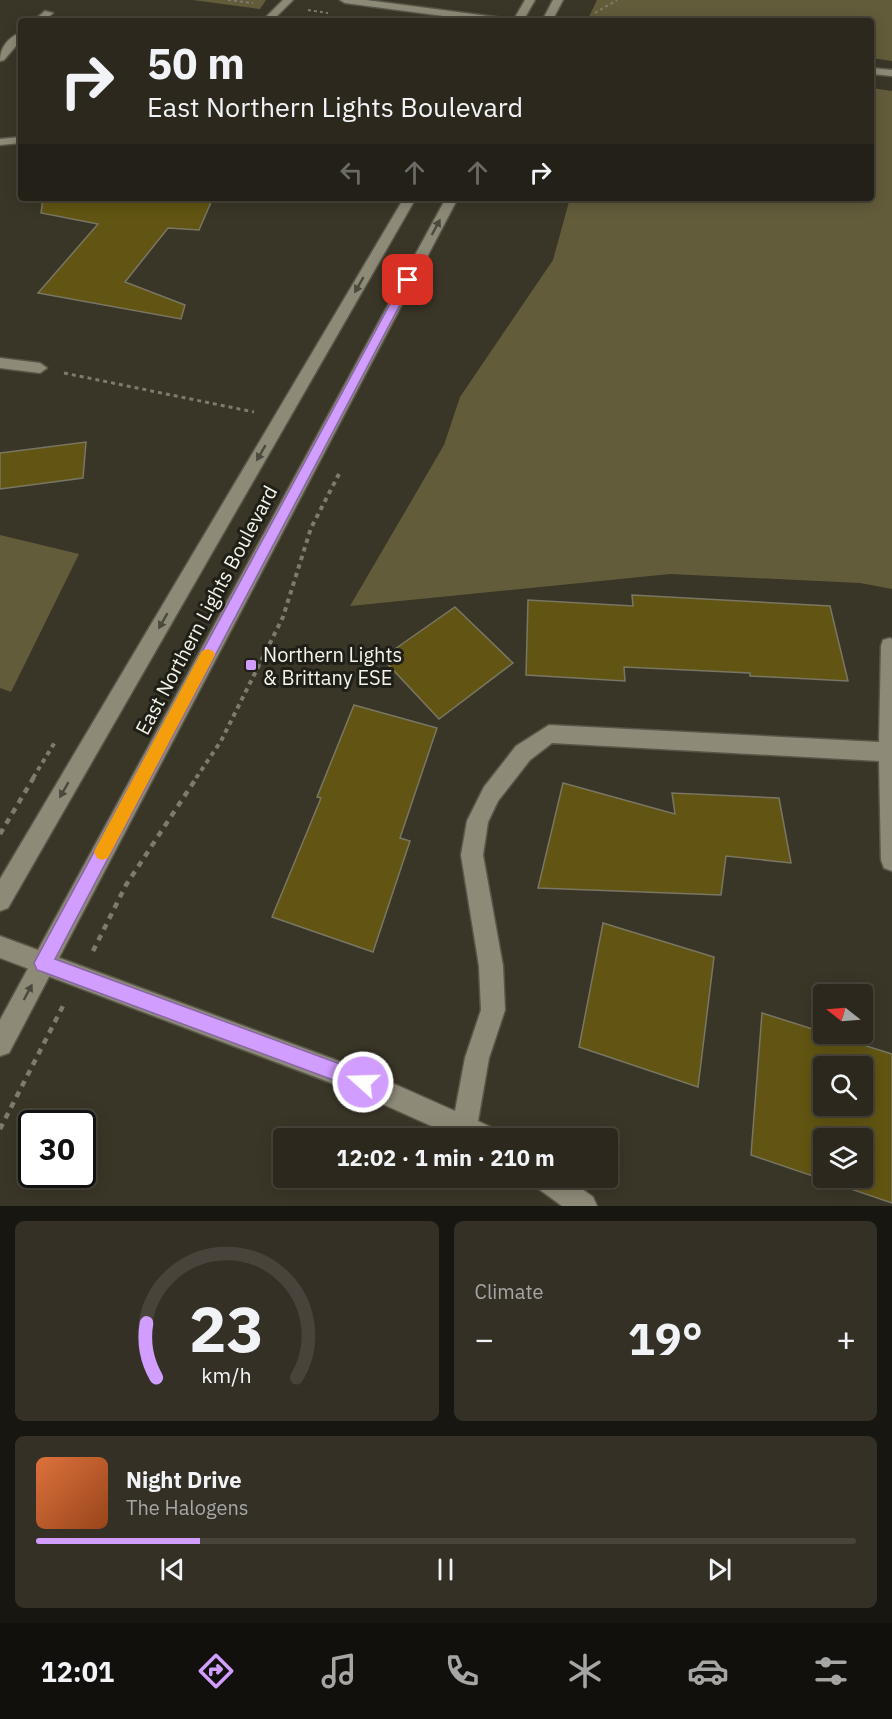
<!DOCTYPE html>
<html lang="en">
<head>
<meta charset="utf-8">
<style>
	body { margin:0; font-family:"IBM Plex Sans",sans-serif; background:#343026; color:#f1f3f6; height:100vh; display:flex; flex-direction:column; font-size:22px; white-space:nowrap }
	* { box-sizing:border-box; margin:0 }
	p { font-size:20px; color:#a6a6a4 }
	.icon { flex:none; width:33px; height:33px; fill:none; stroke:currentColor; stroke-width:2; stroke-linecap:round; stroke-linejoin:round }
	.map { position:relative; height:1206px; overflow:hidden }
	.sheet { display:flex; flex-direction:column; gap:15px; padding:15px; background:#181610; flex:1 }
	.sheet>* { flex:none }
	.hud { position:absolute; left:18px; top:18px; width:856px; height:183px; border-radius:6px; box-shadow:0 3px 15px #0003,0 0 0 2px #48443b; background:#2c281d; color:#f1f3f6; overflow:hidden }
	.needle { width:39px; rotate:287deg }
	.fabs { position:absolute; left:813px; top:984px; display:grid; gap:12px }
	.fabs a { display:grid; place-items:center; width:60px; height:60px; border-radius:6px; background:#2c281d; box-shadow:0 3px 15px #0003,0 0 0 2px #48443b; font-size:30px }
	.speed { position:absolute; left:18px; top:1110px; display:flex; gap:12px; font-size:30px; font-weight:700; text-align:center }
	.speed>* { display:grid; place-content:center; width:78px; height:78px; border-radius:50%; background:#2c281d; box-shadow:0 3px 15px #0003,0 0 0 2px #48443b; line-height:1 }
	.speed .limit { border:3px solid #111; border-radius:9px; background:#fff; color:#111 }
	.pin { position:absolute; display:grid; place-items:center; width:51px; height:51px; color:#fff; margin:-26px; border-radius:12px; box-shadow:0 3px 9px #0006 }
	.me { position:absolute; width:66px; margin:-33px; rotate:290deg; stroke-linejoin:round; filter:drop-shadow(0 0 4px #0008) }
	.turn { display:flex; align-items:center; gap:21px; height:126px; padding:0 30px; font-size:27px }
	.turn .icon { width:78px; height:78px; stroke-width:2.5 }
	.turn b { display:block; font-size:42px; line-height:51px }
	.lanes { display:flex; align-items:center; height:57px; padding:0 30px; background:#0003; justify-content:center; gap:30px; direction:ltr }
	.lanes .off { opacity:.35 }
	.big { font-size:45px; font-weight:800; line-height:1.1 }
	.sheet .card { flex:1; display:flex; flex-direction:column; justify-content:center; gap:9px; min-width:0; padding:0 21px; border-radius:9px; background:#343026 }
	.sheet .dial { align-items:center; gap:0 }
	.dial svg { height:156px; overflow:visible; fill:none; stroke:#48443b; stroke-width:7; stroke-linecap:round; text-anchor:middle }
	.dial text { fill:#f1f3f6; stroke:none }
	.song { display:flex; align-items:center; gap:18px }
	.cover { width:72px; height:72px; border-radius:9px; background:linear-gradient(135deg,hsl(20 70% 55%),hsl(20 70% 35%)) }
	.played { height:6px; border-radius:3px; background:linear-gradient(90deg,#d19dfe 20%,#48443b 20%) }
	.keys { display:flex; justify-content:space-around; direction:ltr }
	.heat { display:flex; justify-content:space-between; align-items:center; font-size:33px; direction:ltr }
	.sheet .tiles { flex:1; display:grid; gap:15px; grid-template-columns:1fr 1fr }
	.card:last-child { grid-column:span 2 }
	.trip { position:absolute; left:273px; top:1128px; width:345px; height:60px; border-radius:6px; background:#2c281d; box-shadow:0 3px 15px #0003,0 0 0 2px #48443b; font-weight:800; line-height:60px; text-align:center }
	.menu { display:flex; height:96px; justify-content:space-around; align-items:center; background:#12100c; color:#a6a6a4 }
	.menu .icon { width:42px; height:42px }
	.menu .selected { color:#d19dfe }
	.menu b { font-size:27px; color:#f1f3f6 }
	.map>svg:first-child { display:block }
	.green { fill:#635c3b }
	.building { fill:#625513; stroke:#797664; stroke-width:1.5; fill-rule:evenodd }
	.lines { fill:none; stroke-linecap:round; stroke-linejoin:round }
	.street-casing { stroke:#585648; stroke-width:3 }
	.secondary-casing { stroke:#585648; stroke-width:3 }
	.path-far3 { stroke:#7e7b6e; stroke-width:2; stroke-dasharray:3 3; stroke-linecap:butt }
	.path-far2 { stroke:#7e7b6e; stroke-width:3; stroke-dasharray:4 4; stroke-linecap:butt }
	.path-far1 { stroke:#7e7b6e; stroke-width:4; stroke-dasharray:4.5 4.5; stroke-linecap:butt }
	.path { stroke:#7e7b6e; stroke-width:4.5; stroke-dasharray:6 6; stroke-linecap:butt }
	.street { fill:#8e8a78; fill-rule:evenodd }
	.secondary { fill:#8e8a78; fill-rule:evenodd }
	.oneway { fill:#4b493e }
	.route { fill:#d19dfe; stroke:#8866a5; stroke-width:1.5 }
	.slow { fill:#f59e0b }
	.poi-dot { fill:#d19dfe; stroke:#1f1e17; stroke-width:2 }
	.labels { text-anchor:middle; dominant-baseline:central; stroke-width:6; stroke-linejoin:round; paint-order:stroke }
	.street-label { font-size:20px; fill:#f5f4ea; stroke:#1f1e17 }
	.poi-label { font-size:20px; fill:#f5f4ea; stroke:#1f1e17; text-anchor:start }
</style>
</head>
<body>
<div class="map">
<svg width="892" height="1206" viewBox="0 0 892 1206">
	<rect width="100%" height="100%" fill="#3a3627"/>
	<path class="green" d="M 193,0 L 266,0 L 260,9 Z
		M 597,0 L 892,0 L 892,61 L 872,58 L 872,21 L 587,21 Z
		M 872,88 L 892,91 L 892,589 L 860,583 L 670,574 L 350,606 L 444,445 L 460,397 L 553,260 L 570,198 L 773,198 L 804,203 L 805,198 L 872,198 Z
		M 0,535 L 79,554 L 11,692 L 0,688 Z"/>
	<path class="building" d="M 43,198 L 212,200 L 199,230 L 168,228 L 125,282 L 185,305 L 181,319 L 38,293 L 98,224 L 41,213 Z
		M 86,442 L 83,478 L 0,489 L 0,453 Z
		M 632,595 L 830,606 L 848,681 L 750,676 L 750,673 L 624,667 L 625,681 L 526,675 L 528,600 L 633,606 Z
		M 455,607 L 513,663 L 439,719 L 382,658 Z
		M 354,705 L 437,728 L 400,838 L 410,841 L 373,952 L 272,917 L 321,798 L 317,797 Z
		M 563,783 L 675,814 L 672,793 L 779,798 L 791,863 L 726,856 L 721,895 L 538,888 Z
		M 603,923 L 714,957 L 698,1087 L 579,1047 Z
		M 762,1013 L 892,1054 L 892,1203 L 751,1155 ZM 824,1066 L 862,1066 L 862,1106 L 824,1106 ZM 824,1138 L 862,1138 L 862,1178 L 824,1178 Z"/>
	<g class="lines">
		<defs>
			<path id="street" d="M 283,0 L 293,0 L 272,21 L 262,21 Z
				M 340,0 L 366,0 L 503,18 L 508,21 L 481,21 L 345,3 Z
				M 45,11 L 53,13 L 44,21 L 33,21 Z
				M 21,32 L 21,40 L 4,60 L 0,61 C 0,47 8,38 21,32 Z
				M 21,137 L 21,143 L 0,145 L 0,139 Z
				M 0,358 L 40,363 L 47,368 L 40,373 L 0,368 Z
				M 890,638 L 892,639 L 892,871 L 884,868 L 881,860 L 879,761 L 552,743 L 530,760 L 498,801 L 488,822 L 483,855 L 503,966 L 505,1010 L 489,1058 L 478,1121 L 495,1129 L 499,1138 L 458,1138 L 358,1093 L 0,958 L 0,936 L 363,1070 L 455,1111 L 465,1058 L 481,1010 L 479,966 L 461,855 L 467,821 L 484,787 L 516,746 L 549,725 L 879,742 L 881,646 L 883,640 Z
				M 532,1178 L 567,1178 L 593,1197 L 597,1206 L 562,1206 L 536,1187 Z"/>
			<path id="secondary" d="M 525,0 L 535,0 L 523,21 L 513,21 Z
				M 553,0 L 563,0 L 552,21 L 542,21 Z
				M 872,68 L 892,70 L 892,76 L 872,74 Z
				M 404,198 L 416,198 L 8,908 L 0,911 L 0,879 Z
				M 446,198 L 458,198 L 9,1053 L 0,1056 L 0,1020 Z"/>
		</defs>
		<use href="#street" class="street-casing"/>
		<use href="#secondary" class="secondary-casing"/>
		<path class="path-far3" d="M 228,0 L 253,3
			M 308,10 L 328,13
			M 595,13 L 617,0"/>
		<path class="path-far2" d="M 64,373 L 254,412"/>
		<path class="path-far1" d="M 33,778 L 55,742
			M 196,778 L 221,741 L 283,617 L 311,528 L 339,474"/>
		<path class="path" d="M 0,834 L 34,777
			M 93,951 L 126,885 L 197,777
			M 0,1129 L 65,1002"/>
		<use href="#street" class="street"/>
		<use href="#secondary" class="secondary"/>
	</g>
	<defs><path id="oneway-solid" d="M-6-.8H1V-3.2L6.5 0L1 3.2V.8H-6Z" transform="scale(1.5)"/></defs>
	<g class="oneway">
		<use href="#oneway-solid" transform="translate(436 227) rotate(-62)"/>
		<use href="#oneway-solid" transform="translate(359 285) rotate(120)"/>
		<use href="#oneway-solid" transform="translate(261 453) rotate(120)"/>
		<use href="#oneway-solid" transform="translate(163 621) rotate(120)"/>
		<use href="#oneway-solid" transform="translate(64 790) rotate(120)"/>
		<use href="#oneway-solid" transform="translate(28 992) rotate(-62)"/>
	</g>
	<path class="route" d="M 408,277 L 413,280 L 55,959 L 370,1075 L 372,1082 L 370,1088 L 363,1091 L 43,972 L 37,970 L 34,963 L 403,280 Z"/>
	<path class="slow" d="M 208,649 L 213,651 L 215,655 L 108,858 L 102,860 L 97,858 L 94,852 L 97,846 L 202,651 Z"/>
	<rect class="poi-dot" x="245" y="659" width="12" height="12" rx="3"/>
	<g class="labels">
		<g class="street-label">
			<text transform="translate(206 610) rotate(-62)">East Northern Lights Boulevard</text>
		</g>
		<g class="poi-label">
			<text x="263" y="654">Northern Lights<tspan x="263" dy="23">&amp; Brittany ESE</tspan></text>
		</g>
	</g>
</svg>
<div class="fabs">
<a><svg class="needle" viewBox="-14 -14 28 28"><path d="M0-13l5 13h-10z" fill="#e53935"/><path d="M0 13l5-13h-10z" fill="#a6a6a4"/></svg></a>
<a><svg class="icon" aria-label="search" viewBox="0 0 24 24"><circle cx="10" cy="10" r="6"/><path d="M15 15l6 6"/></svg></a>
<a><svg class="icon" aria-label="layers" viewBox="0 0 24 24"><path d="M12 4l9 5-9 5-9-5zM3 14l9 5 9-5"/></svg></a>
</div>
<div class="speed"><div class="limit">30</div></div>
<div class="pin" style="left:408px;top:280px;background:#d93025"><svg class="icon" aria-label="arrive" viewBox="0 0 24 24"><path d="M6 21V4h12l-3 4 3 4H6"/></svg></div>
<svg class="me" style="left:363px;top:1082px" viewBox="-20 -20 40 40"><circle r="17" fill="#d19dfe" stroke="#fff" stroke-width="3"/><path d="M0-11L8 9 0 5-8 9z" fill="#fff"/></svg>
<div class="trip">12:02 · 1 min · 210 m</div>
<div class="hud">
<div class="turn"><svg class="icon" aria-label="right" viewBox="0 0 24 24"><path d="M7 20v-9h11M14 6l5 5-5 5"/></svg><div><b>50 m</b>East Northern Lights Boulevard</div></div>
<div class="lanes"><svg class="icon off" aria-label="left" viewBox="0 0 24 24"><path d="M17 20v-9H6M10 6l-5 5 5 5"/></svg><svg class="icon off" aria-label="ahead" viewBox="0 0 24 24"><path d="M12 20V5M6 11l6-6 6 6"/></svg><svg class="icon off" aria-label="ahead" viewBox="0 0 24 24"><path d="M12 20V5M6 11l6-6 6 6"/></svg><svg class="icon" aria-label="right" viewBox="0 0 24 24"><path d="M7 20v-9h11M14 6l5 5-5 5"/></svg></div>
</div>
</div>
<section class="sheet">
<div class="tiles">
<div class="card dial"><svg viewBox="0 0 100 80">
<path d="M14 69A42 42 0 1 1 86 69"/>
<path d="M14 69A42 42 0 0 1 9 41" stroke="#d19dfe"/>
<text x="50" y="56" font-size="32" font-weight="700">23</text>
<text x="50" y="72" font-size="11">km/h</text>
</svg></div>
<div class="card"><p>Climate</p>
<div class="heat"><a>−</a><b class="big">19°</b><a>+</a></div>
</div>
<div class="card">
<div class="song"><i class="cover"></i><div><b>Night Drive</b><p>The Halogens</p></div></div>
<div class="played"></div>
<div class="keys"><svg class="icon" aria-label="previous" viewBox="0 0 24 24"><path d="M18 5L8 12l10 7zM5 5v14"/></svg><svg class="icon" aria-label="pause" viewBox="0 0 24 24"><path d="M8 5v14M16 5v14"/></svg><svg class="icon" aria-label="next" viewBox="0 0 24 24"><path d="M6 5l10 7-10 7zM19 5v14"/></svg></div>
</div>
</div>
</section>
<nav class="menu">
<b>12:01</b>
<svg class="icon selected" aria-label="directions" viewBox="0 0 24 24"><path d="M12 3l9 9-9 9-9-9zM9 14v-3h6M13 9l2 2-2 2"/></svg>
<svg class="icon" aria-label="music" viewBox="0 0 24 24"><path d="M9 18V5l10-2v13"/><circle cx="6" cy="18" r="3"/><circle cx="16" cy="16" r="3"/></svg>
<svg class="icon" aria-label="phone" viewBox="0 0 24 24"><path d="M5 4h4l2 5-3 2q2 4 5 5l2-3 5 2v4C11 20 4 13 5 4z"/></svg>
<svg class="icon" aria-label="climate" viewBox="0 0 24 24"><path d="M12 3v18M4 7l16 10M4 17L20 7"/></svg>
<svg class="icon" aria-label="car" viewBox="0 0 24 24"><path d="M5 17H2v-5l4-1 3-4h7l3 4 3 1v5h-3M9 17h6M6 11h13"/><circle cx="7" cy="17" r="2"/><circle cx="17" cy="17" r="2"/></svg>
<svg class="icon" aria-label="filters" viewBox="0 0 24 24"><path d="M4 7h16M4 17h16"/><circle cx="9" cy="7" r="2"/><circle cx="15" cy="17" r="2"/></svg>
</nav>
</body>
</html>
